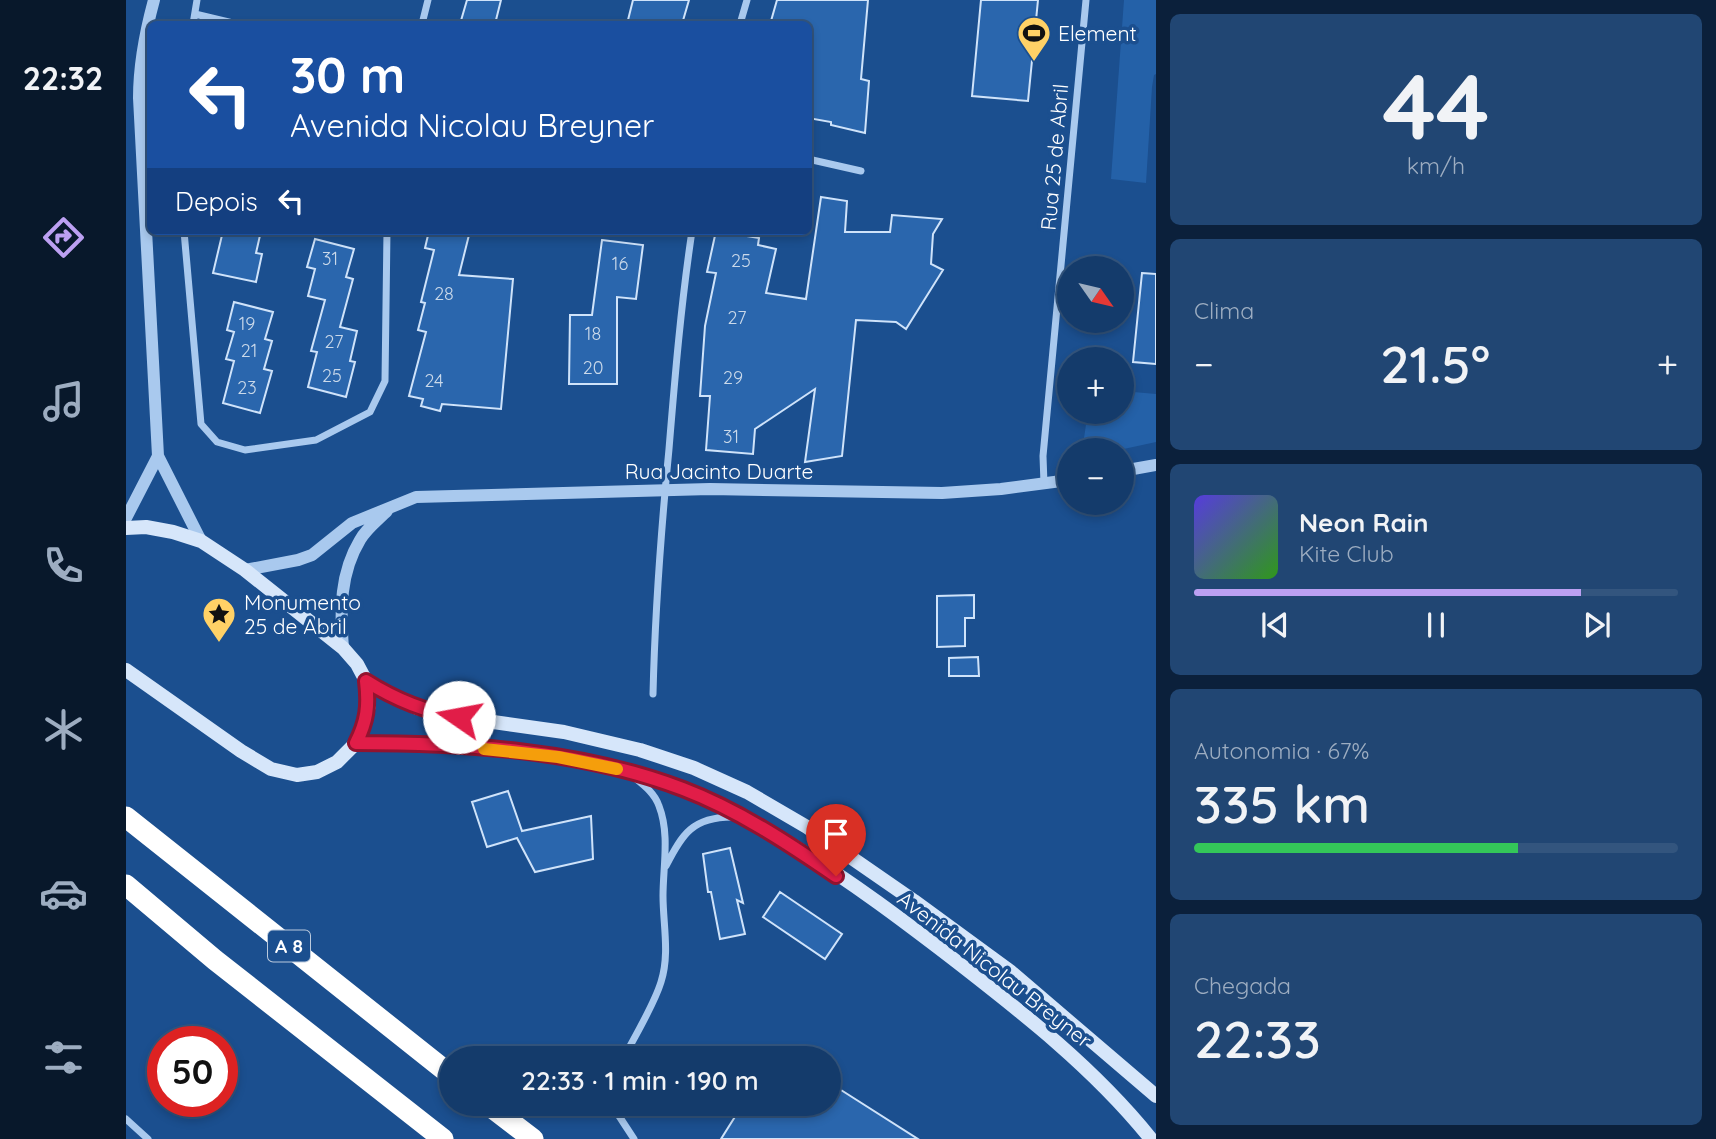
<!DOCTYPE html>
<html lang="pt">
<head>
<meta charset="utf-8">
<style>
	body { margin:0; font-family:Quicksand,sans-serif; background:#214673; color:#f1f3f6; height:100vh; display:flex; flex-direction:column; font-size:26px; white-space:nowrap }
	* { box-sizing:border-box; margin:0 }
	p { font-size:23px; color:#9dadc1 }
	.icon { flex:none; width:38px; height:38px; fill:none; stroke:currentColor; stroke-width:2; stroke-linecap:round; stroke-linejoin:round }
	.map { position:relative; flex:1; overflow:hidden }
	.details { display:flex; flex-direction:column; gap:14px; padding:14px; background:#0b203b; width:560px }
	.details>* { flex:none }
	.banner { position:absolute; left:21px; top:21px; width:665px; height:214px; border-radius:10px; box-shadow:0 4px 10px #0003,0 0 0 2px #33557e; background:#1a4fa0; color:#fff; overflow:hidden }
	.needle { width:46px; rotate:124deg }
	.tools { position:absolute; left:931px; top:256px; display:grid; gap:14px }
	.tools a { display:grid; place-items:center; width:77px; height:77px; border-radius:50%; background:#143b6b; box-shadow:0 4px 10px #0003,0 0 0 2px #33557e; font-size:35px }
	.speed { position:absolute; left:21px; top:1026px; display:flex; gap:14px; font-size:35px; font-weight:700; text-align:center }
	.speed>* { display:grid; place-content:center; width:91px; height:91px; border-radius:50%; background:#143b6b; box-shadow:0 4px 10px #0003,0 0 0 2px #33557e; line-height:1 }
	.speed .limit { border:10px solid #d22; background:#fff; color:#111 }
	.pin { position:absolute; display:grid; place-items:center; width:60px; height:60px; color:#fff; margin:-72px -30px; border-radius:50% 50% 50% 0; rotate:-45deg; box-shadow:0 0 7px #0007 }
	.pin .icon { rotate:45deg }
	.me { position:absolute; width:77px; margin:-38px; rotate:282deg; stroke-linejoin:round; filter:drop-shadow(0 0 5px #0008) }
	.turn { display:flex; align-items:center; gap:24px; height:147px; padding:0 28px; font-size:32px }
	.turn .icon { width:91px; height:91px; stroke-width:2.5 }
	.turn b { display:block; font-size:49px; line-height:60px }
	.then { display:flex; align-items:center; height:66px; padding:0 28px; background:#0003; gap:14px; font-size:26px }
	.big { font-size:52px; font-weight:600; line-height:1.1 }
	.details .widget { flex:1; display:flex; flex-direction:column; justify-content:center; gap:10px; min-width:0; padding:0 24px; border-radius:10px; background:#214673 }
	.details .dial { align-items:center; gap:0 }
	.dial b { font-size:91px; line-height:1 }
	.song { display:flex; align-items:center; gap:21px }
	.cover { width:84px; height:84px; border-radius:10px; background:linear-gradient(135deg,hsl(250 70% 55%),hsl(110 70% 35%)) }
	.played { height:7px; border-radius:4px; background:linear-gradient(90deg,#bca0f2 80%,#33557e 80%) }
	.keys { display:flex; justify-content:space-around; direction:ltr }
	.heat { display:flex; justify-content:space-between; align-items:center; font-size:38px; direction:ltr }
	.charge { height:10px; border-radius:5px; background:linear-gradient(90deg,#34c759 67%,#33557e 0) }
	.trip { position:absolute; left:313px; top:1046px; width:402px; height:70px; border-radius:35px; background:#143b6b; box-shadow:0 4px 10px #0003,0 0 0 2px #33557e; font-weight:600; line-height:70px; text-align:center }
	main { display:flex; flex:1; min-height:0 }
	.tabs { display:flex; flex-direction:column; width:126px; justify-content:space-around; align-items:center; background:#08182b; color:#9dadc1 }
	.tabs .icon { width:49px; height:49px }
	.tabs .on { color:#bca0f2 }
	.tabs b { font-size:32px; color:#f1f3f6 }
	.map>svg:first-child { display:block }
	.green { fill:#2461a8 }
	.building { fill:#2a66ad; stroke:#cfe3fa; stroke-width:2 }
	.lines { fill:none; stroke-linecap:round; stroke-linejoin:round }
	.minor { stroke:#a9c9ee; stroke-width:7 }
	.tertiary { stroke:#a9c9ee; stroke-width:12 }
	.secondary { stroke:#d6e6fa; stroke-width:14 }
	.motorway { stroke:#fff; stroke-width:21 }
	.route-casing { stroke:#92132f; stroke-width:18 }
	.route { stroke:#e11d48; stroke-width:12 }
	.slow { stroke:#f59e0b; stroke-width:12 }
	.labels { text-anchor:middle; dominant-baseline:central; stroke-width:7; stroke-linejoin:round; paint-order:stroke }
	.number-label { font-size:18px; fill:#cad9ea }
	.shield { fill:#1b4f8f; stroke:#bbcadd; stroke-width:2 }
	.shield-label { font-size:19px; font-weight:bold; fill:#fff }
	.poi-label { font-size:21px; fill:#fff; stroke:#1b4f8f; text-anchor:start }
	.street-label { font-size:21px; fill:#fff; stroke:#1b4f8f }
</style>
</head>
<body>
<main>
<nav class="tabs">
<b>22:32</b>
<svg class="icon on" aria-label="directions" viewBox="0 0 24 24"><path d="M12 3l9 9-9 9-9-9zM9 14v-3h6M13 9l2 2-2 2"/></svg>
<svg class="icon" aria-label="music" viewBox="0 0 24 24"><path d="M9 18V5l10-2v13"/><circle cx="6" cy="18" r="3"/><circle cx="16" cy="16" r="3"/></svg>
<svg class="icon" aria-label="phone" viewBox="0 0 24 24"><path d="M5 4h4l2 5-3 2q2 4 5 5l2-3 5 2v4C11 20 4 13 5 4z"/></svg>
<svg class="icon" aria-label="climate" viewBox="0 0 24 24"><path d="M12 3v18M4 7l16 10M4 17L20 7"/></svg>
<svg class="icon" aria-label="car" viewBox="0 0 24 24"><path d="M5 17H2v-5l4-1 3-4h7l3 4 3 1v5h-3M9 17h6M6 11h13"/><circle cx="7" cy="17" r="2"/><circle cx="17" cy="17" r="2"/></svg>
<svg class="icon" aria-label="filters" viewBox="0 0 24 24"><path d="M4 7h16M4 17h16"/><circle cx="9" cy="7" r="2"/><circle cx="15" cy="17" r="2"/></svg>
</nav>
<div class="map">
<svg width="1030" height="1139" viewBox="0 0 1030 1139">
	<rect width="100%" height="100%" fill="#1b4f8f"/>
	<path class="green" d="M 998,0 L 1030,0 L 1030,74 L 1028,75 L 1026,87 L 1020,183 L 985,179 Z
		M 996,391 L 1030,394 L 1030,442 L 993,450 L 962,450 L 957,445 L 962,411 L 996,411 Z"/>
	<path class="building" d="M 341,0 L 375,0 L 369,24 L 334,24 Z
		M 507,0 L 563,0 L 556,24 L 501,24 Z
		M 651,0 L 742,0 L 735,79 L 743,81 L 739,133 L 705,125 L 705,122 L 682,118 L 682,24 L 658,24 L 645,21 Z
		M 855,0 L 912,0 L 902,101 L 846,96 Z
		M 695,197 L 721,201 L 719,232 L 764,232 L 766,215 L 816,219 L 807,234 L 805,264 L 817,270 L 780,329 L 770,322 L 730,320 L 716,456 L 679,462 L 689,389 L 629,429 L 627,454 L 580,450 L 584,396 L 574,396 L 579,326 L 590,273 L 581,272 L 590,231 L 633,238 L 632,245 L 650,249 L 640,293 L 680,299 Z
		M 97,231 L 135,231 L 130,253 L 136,254 L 130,282 L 87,273 Z
		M 303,231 L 344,231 L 333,275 L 387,279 L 375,409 L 316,404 L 314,411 L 295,406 L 297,399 L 283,396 L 300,332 L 292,330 L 299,303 L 295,302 L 308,250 L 299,248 Z
		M 189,239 L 228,249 L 220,277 L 227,279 L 214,327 L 231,331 L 224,361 L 229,362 L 220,397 L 182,387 L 191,352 L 185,351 L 199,300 L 182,296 L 189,269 L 181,267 Z
		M 476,240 L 517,245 L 510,299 L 491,297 L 491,384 L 443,384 L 444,315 L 466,315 Z
		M 1016,273 L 1030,274 L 1030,364 L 1007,362 Z
		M 108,302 L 147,312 L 139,339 L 146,341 L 138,369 L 146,371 L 134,413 L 97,403 L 108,361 L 100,359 L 108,332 L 101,330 Z
		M 848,595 L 848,618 L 839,618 L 839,646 L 811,647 L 811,596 Z
		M 852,657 L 853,676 L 823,676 L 823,658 Z
		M 382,791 L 396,831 L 465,816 L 467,859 L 409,872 L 391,838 L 361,847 L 346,802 Z
		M 604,848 L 617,903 L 611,900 L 619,934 L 594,939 L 585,892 L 582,892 L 577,854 Z
		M 654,892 L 716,934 L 699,959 L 637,917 Z
		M 704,1083 L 792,1139 L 595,1139 L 617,1104 L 704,1104 Z"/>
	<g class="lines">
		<path class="minor" d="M 69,14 L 111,24
			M 67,24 L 71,0
			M 296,24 L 302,0
			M 614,24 L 621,0
			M 682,159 L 735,171
			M 58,231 L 75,424 L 91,442 L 119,450 L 190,440 L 244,412 L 259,381 L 261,231
			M 918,484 L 917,456 L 960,0
			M 527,694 C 529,612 535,531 543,449 C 549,376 555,304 566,231
			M 540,866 C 556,834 567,817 606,817
			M 497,1059 C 509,1036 528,1005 535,982 C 544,954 537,924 537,896 C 537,867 544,834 533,806 C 529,794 519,786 509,778
			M 493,1104 L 493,1116 L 508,1139
			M 0,1119 L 22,1139"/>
		<path class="tertiary" d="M 28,0 C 19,33 13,64 13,98 L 32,456 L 75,541
			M 996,471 L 1030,465
			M 0,518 L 32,456
			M 119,570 L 172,560 L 186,555 L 226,523 L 290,497 L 584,489 L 816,493 L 875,489 L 943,480
			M 217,648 C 214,610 214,573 234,540 C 240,529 252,520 261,511"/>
		<path class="secondary" d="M 0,528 L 20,527 L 47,532 L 75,541 L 119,570 L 217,648 L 231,664 L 240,681 L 243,705 L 237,729 L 230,743 L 211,762 L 191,772 L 171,775 L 145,769 L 115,751 L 0,670
			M 240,681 L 263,695 L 291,708 L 318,715 L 438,732 L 514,750 L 568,768 L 621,792 L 681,827 L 788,901 L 885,972 L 1030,1096
			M 230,743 C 318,743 419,748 503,771 C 623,805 728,883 826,958 C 897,1013 969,1069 1025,1139"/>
		<path class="motorway" d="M 0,817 L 326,1076
			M 0,885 L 89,960 L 317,1139
			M 361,1104 L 407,1139"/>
	</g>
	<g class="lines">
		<defs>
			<path id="route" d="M 333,717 C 299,712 270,700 240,681 C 243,706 241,721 230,743 C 339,743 455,750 557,789 C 612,810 662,843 710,876"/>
		</defs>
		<use href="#route" class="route-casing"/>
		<use href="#route" class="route"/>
		<path class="slow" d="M 358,749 L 432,757 L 491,769"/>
	</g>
	<defs>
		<symbol id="stadium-pin" viewBox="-11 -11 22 30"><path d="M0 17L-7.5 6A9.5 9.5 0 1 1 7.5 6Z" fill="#ffd166" stroke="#1b4f8f"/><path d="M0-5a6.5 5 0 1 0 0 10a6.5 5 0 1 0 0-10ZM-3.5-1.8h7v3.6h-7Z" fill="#111"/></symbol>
		<symbol id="sight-pin" viewBox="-11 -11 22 30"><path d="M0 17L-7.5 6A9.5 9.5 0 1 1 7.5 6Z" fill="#ffd166" stroke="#1b4f8f"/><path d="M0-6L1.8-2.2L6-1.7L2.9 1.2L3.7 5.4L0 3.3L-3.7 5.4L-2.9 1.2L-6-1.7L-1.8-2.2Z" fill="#111"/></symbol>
	</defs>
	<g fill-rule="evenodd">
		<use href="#stadium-pin" x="889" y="14" width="38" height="52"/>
		<use href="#sight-pin" x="74" y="595" width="38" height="52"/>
	</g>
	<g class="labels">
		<g class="number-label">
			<text x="204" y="258">31</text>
			<text x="615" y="260">25</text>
			<text x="494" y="263">16</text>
			<text x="318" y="293">28</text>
			<text x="611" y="317">27</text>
			<text x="121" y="323">19</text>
			<text x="467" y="333">18</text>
			<text x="208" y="341">27</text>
			<text x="123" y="350">21</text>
			<text x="467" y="367">20</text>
			<text x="206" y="375">25</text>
			<text x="607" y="377">29</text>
			<text x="308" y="380">24</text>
			<text x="121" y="387">23</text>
			<text x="605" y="436">31</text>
		</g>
		<rect class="shield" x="142" y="930.5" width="42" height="31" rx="5"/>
		<g class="shield-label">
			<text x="163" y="946">A 8</text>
		</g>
		<g class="poi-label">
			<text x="932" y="33">Element</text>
			<text x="118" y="602">Monumento<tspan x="118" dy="24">25 de Abril</tspan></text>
		</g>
		<g class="street-label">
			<text transform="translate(928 157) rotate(-85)">Rua 25 de Abril</text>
			<text x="593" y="471">Rua Jacinto Duarte</text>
			<text transform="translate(869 969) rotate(38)">Avenida Nicolau Breyner</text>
		</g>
	</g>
</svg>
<div class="tools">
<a><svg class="needle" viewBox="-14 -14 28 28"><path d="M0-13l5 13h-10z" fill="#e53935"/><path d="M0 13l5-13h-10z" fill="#9dadc1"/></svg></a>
<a>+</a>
<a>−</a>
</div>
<div class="speed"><div class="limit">50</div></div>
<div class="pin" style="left:710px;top:876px;background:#d93025"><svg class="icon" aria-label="arrive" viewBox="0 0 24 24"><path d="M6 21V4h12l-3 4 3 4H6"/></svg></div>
<svg class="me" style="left:333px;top:717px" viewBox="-20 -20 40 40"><circle r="19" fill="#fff"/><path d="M0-13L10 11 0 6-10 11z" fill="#e11d48"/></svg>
<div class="trip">22:33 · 1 min · 190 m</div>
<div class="banner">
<div class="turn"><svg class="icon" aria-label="left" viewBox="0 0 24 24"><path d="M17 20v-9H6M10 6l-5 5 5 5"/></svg><div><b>30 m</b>Avenida Nicolau Breyner</div></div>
<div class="then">Depois<svg class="icon" aria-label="left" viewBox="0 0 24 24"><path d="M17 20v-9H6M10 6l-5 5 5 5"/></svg></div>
</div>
</div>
<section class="details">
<div class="widget dial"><b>44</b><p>km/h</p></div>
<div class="widget"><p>Clima</p>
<div class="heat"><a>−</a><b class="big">21.5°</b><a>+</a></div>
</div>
<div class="widget">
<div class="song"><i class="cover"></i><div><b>Neon Rain</b><p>Kite Club</p></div></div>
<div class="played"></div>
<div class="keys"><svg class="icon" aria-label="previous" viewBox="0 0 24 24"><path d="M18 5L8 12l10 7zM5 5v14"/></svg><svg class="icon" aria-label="pause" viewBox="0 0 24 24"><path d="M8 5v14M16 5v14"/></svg><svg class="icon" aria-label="next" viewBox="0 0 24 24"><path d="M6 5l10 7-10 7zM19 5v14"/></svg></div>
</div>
<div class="widget"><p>Autonomia · 67%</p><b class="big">335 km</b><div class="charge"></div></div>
<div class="widget"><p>Chegada</p><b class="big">22:33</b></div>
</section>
</main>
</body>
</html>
